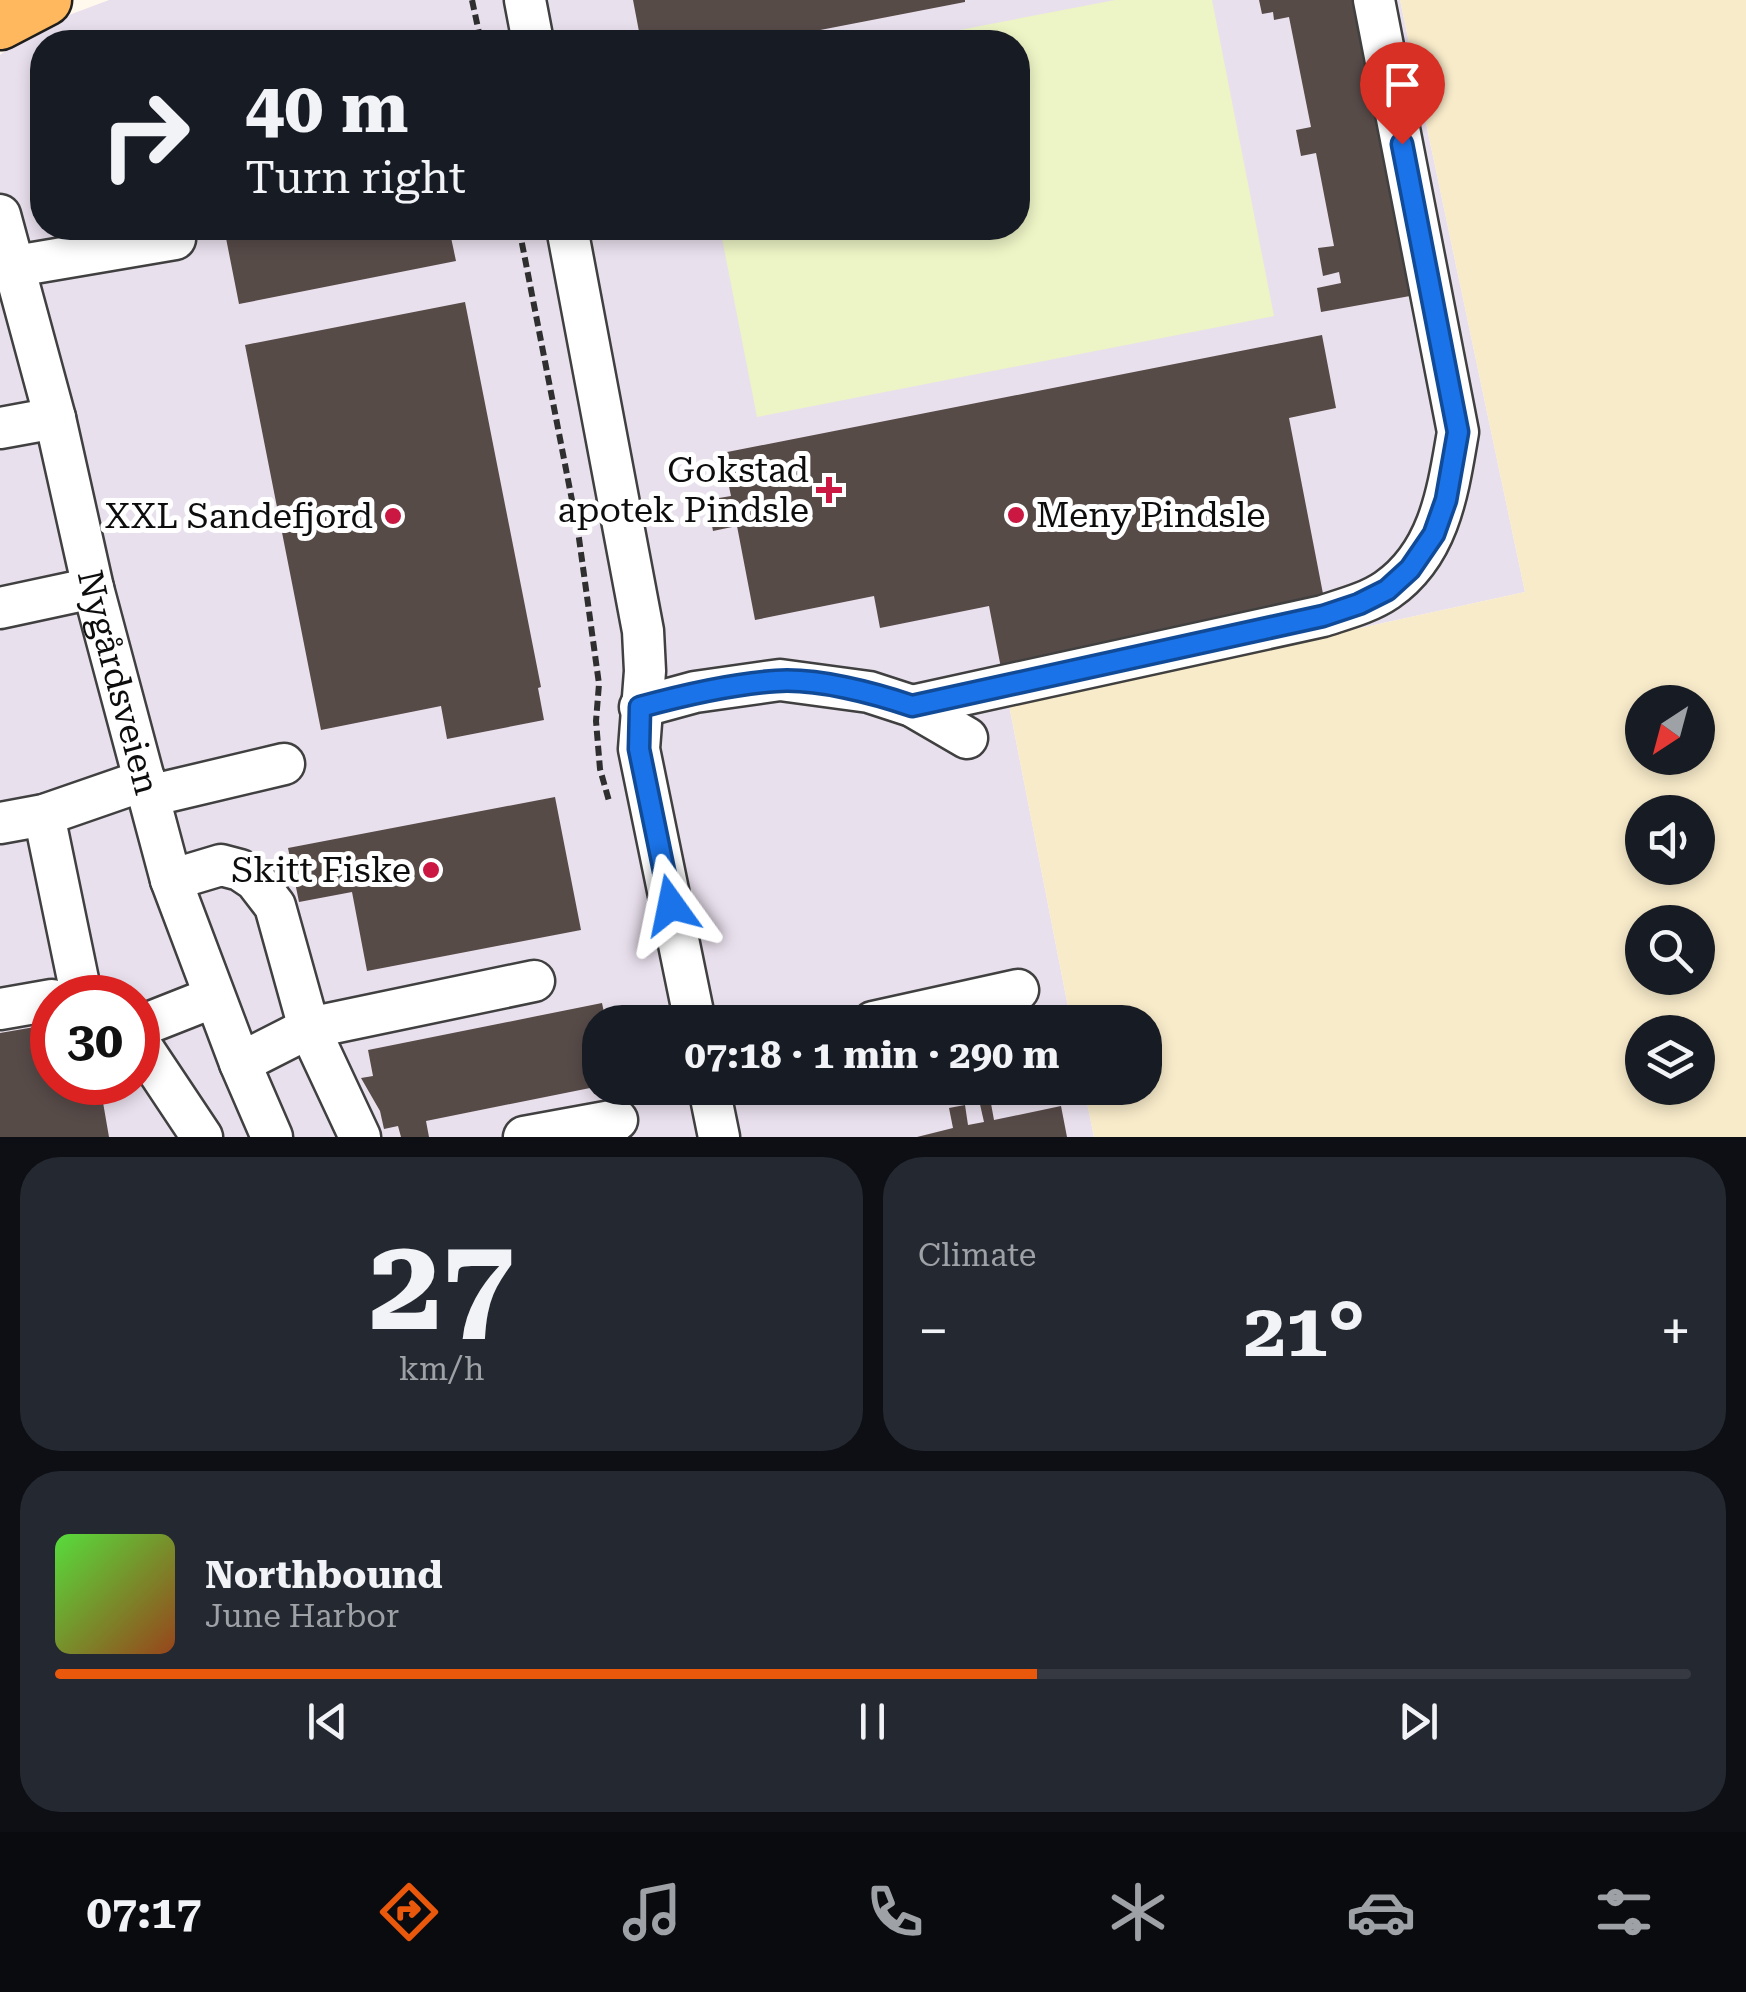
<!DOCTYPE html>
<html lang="en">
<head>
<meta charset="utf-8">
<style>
	body { margin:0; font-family:"Roboto Serif",serif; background:#242831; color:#f1f3f6; height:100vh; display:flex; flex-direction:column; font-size:38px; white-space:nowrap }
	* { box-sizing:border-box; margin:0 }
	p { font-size:32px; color:#9ea1a6 }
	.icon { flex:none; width:55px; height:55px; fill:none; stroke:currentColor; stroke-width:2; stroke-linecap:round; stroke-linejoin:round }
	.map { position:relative; height:1137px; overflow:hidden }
	.side { display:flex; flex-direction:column; gap:20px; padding:20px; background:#0d0f14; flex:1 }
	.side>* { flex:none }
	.guide { position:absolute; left:30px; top:30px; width:1000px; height:210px; border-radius:40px; box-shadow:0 5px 15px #0003; background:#171b24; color:#f1f3f6; overflow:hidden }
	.needle { width:65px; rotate:216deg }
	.fabs { position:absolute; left:1625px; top:685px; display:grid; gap:20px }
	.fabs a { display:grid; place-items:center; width:90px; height:90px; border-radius:50%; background:#171b24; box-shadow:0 5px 15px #0003; font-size:50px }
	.speed { position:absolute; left:30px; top:975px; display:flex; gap:20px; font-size:50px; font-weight:700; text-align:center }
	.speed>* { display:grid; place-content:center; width:130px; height:130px; border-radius:50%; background:#171b24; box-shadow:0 5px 15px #0003; line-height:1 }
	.speed .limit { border:15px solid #d22; background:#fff; color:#111 }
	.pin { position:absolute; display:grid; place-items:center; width:85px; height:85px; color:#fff; margin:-102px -42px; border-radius:50% 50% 50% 0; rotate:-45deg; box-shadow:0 0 10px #0007 }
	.pin .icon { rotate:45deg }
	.me { position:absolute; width:110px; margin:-55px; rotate:348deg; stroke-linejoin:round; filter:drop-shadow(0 0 8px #0008) }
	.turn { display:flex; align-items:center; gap:35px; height:210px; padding:0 50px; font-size:45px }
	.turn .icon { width:130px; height:130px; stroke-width:2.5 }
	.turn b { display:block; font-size:70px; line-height:85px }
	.big { font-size:75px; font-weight:700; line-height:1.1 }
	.side .widget { flex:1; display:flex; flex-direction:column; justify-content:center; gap:15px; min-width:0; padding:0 35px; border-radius:40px; background:#242831 }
	.side .dial { align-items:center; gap:0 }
	.dial b { font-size:130px; line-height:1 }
	.song { display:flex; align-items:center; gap:30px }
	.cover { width:120px; height:120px; border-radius:15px; background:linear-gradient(135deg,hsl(110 70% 55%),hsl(20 70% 35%)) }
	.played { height:10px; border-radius:5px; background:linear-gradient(90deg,#ea580c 60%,#363941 60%) }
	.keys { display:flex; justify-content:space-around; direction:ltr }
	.heat { display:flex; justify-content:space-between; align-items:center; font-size:55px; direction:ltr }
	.side .tiles { flex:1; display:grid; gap:20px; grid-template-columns:1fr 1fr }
	.widget:last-child { grid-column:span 2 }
	.trip { position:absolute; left:582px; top:1005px; width:580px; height:100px; border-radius:40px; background:#171b24; box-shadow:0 5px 15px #0003; font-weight:700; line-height:100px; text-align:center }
	.dock { display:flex; height:160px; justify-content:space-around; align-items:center; background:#090b0e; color:#9ea1a6 }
	.dock .icon { width:70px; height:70px }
	.dock .active { color:#ea580c }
	.dock b { font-size:45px; color:#f1f3f6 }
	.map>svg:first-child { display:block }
	.industrial { fill:#e9e0ed; fill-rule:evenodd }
	.farmland { fill:#f8ebca; fill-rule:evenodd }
	.pitch { fill:#edf4c5 }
	.building { fill:#574b48 }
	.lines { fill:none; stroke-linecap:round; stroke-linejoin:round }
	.minor-casing { stroke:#404040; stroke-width:45 }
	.major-casing { stroke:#1e1e1e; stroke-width:55 }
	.path { stroke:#2f2f2f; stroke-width:6; stroke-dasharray:10 5; stroke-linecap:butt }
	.minor { stroke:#fff; stroke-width:40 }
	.major { stroke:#ffb85d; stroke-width:50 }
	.route-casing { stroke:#114b97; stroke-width:25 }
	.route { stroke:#1a73e8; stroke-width:18 }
	.poi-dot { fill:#ca1843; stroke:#fff; stroke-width:4 }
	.labels { text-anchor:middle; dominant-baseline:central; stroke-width:10; stroke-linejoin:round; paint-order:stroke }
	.poi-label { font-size:35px; fill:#0d0d0d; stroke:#fff; text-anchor:end }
	.street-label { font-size:35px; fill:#0d0d0d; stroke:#fff }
</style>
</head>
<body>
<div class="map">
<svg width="1746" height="1137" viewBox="0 0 1746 1137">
	<rect width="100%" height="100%" fill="#fff8ed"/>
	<path class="industrial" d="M 109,0 L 1400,0 L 1525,592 L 1009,705 L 1071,1022 L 600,1022 L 600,1088 L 1084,1088 L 1094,1137 L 0,1137 L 0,55 L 37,27 ZM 42,42 L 1018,42 L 1018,228 L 42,228 ZM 52,998 L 138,998 L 138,1082 L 52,1082 Z"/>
	<path class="farmland" d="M 1400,0 L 1746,0 L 1746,1137 L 1094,1137 L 1084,1088 L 1145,1088 L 1145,1022 L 1071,1022 L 1009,705 L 1525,592 ZM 1642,702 L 1698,702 L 1698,758 L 1642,758 ZM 1642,812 L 1698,812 L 1698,868 L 1642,868 ZM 1642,922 L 1698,922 L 1698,978 L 1642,978 ZM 1642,1032 L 1698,1032 L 1698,1088 L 1642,1088 Z"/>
	<path class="pitch" d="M 1115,0 L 1212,0 L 1274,316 L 757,417 L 720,228 L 1018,228 L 1018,42 L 897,42 Z"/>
	<path class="building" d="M 633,0 L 965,0 L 965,2 L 758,42 L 641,42 Z
		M 1259,0 L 1352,0 L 1410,296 L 1321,312 L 1317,288 L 1341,283 L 1339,272 L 1323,276 L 1318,248 L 1334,246 L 1316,153 L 1301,156 L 1296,130 L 1311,127 L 1289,17 L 1274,20 L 1273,12 L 1262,14 Z
		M 224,228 L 449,228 L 456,261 L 239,304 Z
		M 465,302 L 541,687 L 538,688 L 544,720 L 447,739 L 441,706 L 321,730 L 245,345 Z
		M 1322,335 L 1336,408 L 1289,418 L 1325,604 L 1001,668 L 989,606 L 880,628 L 874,596 L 755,620 L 737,526 L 713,531 L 707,500 L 731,496 L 722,453 Z
		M 555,797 L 581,930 L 367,971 L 352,892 L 299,902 L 288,848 Z
		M 602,1003 L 606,1022 L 600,1022 L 600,1086 L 426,1121 L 429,1137 L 401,1137 L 398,1126 L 384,1129 L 380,1111 L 361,1078 L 373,1076 L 368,1050 Z
		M 52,1024 L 52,1082 L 100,1085 L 109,1137 L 0,1137 L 0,1033 Z
		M 990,1098 L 994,1120 L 1061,1106 L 1067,1137 L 917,1137 L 953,1128 L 949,1108 L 965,1105 L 968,1125 L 984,1122 L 979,1100 Z"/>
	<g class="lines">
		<defs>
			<g id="minor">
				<path d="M 525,0 L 533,42"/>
				<path id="s1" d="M 0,215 L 55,418 L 93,588 L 171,880 L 240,1063 L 272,1137"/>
				<path d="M 567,228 L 643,631 L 645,671 L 639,749 L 695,1022"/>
				<path d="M 16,266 L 175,239"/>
				<path d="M 0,428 L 55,418"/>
				<path d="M 0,608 L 93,588"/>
				<path d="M 912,706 L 1323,616 C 1344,609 1368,603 1387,590 C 1440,553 1448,490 1458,432 L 1374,0"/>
				<path d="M 640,707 L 695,692 L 780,680 L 869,692 L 912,706 L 967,738"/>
				<path d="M 149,796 L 284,764"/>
				<path d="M 44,815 L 81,994 L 86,998"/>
				<path d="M 0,823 L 44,815 L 145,780"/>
				<path d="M 171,880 L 221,865 L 240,870 L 255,880 L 275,906 L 309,1028 L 360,1137"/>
				<path d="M 0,1009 L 52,1000"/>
				<path d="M 873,1022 L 1018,990"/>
				<path d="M 138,1027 L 214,997"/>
				<path d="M 138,1041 L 202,1137"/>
				<path d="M 240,1063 L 309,1028 L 534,981"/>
				<path d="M 709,1088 L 719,1137"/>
				<path d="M 524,1137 L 617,1120"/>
			</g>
			<path id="major" d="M 0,24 L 46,0"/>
		</defs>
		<use href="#minor" class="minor-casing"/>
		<use href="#major" class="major-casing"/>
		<path class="path" d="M 472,0 L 481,42
			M 519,228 L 578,531 L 599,684 L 596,721 L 600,769 L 609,801
			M 668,1088 L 671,1102"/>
		<use href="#minor" class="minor"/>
		<use href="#major" class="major"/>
	</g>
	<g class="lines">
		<defs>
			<path id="route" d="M 671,905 L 639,749 L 640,707 C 684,695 730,684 776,681 C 817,678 874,693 912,706 L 1323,616 L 1359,604 L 1387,590 L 1410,569 L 1434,534 L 1446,500 L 1458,432 L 1402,144"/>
		</defs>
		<use href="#route" class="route-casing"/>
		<use href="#route" class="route"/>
	</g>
	<g class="poi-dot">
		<path d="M824 475h10v10h10v10h-10v10h-10v-10h-10v-10h10z"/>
		<circle cx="1016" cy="515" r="10"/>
		<circle cx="393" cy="516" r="10"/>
		<circle cx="431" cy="870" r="10"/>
	</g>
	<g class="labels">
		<g class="poi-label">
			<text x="809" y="470">Gokstad<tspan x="809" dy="40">apotek Pindsle</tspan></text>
			<text x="1036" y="515" text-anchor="start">Meny Pindsle</text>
			<text x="373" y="516">XXL Sandefjord</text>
			<text x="411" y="870">Skitt Fiske</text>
		</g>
		<g class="street-label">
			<text stroke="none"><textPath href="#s1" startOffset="482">Nygårdsveien</textPath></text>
		</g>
	</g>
</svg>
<div class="fabs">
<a><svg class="needle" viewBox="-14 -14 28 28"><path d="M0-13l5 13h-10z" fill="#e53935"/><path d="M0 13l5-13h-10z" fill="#9ea1a6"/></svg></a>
<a><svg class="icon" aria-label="sound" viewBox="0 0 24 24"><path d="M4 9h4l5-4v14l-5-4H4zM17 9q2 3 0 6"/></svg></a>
<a><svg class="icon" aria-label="search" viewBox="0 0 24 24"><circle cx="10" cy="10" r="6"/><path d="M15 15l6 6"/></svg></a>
<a><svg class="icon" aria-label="layers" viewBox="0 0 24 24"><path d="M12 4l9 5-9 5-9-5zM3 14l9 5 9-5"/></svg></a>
</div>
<div class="speed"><div class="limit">30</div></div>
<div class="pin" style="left:1402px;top:144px;background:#d93025"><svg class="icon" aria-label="arrive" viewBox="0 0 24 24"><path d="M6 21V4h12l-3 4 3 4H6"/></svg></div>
<svg class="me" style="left:671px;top:905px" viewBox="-20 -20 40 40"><path d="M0-17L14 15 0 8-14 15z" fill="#1a73e8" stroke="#fff" stroke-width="4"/></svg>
<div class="trip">07:18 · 1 min · 290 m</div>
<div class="guide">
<div class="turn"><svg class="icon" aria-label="right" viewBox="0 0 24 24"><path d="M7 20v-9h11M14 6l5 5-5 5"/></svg><div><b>40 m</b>Turn right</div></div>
</div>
</div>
<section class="side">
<div class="tiles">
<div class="widget dial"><b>27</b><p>km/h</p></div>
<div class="widget"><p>Climate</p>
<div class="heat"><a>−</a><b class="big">21°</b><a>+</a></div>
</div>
<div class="widget">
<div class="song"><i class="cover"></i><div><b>Northbound</b><p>June Harbor</p></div></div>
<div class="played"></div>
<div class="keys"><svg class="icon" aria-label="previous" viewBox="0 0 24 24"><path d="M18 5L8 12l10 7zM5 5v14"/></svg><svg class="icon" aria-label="pause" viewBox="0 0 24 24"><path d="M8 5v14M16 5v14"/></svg><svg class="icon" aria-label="next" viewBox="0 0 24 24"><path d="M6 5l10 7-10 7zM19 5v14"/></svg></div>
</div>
</div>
</section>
<nav class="dock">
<b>07:17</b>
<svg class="icon active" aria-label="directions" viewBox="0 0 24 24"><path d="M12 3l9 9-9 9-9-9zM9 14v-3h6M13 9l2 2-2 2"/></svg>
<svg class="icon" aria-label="music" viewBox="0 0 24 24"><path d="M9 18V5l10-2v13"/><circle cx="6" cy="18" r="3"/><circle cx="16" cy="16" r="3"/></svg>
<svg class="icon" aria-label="phone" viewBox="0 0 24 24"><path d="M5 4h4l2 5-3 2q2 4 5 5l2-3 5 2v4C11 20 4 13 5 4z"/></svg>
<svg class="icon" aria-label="climate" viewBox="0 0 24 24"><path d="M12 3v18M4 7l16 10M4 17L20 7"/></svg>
<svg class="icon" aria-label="car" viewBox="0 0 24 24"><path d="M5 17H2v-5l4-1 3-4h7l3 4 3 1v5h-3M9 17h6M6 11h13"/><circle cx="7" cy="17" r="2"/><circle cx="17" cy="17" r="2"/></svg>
<svg class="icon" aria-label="filters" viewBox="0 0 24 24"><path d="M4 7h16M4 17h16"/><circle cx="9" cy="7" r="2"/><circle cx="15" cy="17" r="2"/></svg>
</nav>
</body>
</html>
